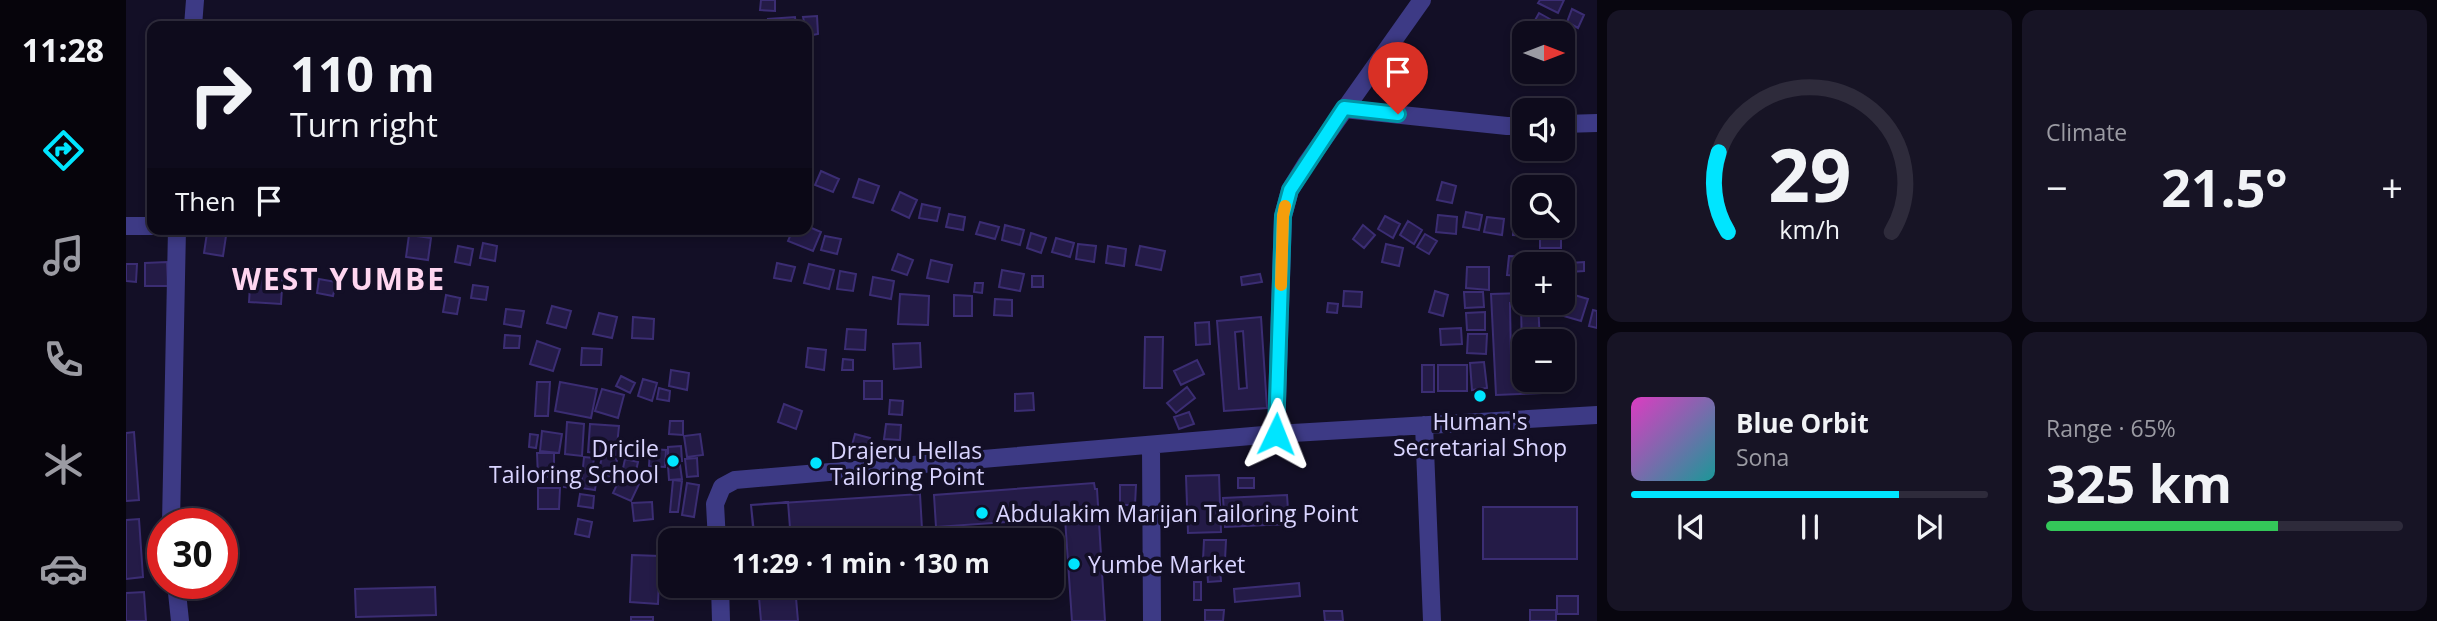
<!DOCTYPE html>
<html lang="en">
<head>
<meta charset="utf-8">
<style>
	body { margin:0; font-family:"Open Sans",sans-serif; background:#171425; color:#f1f3f6; height:100vh; display:flex; flex-direction:column; font-size:26px; white-space:nowrap }
	* { box-sizing:border-box; margin:0 }
	p { font-size:23px; color:#9b9ba3 }
	.icon { flex:none; width:38px; height:38px; fill:none; stroke:currentColor; stroke-width:2; stroke-linecap:round; stroke-linejoin:round }
	.map { position:relative; flex:1; overflow:hidden }
	.panel { display:flex; flex-direction:column; gap:10px; padding:10px; background:#08060f; width:840px }
	.panel>* { flex:none }
	.top-card { position:absolute; left:21px; top:21px; width:665px; height:214px; border-radius:14px; box-shadow:0 4px 10px #0003,0 0 0 2px #2e2b3b; background:#0e0b1c; color:#f1f3f6; overflow:hidden }
	.needle { width:46px; rotate:90deg }
	.buttons { position:absolute; left:1386px; top:21px; display:grid; gap:14px }
	.buttons a { display:grid; place-items:center; width:63px; height:63px; border-radius:14px; background:#0e0b1c; box-shadow:0 4px 10px #0003,0 0 0 2px #2e2b3b; font-size:35px }
	.speed { position:absolute; left:21px; top:508px; display:flex; gap:14px; font-size:35px; font-weight:700; text-align:center }
	.speed>* { display:grid; place-content:center; width:91px; height:91px; border-radius:50%; background:#0e0b1c; box-shadow:0 4px 10px #0003,0 0 0 2px #2e2b3b; line-height:1 }
	.speed .limit { border:10px solid #d22; background:#fff; color:#111 }
	.pin { position:absolute; display:grid; place-items:center; width:60px; height:60px; color:#fff; margin:-72px -30px; border-radius:50% 50% 50% 0; rotate:-45deg; box-shadow:0 0 7px #0007 }
	.pin .icon { rotate:45deg }
	.me { position:absolute; width:77px; margin:-38px; rotate:2deg; stroke-linejoin:round; filter:drop-shadow(0 0 5px #0008) }
	.turn { display:flex; align-items:center; gap:24px; height:147px; padding:0 28px; font-size:32px }
	.turn .icon { width:91px; height:91px; stroke-width:2.5 }
	.turn b { display:block; font-size:49px; line-height:60px }
	.then { display:flex; align-items:center; height:66px; padding:0 28px; background:#0003; gap:14px; font-size:26px }
	.big { font-size:52px; font-weight:700; line-height:1.1 }
	.panel .card { flex:1; display:flex; flex-direction:column; justify-content:center; gap:10px; min-width:0; padding:0 24px; border-radius:14px; background:#171425 }
	.panel .dial { align-items:center; gap:0 }
	.dial svg { height:182px; overflow:visible; fill:none; stroke:#2e2b3b; stroke-width:7; stroke-linecap:round; text-anchor:middle }
	.dial text { fill:#f1f3f6; stroke:none }
	.song { display:flex; align-items:center; gap:21px }
	.cover { width:84px; height:84px; border-radius:10px; background:linear-gradient(135deg,hsl(310 70% 55%),hsl(180 70% 35%)) }
	.played { height:7px; border-radius:4px; background:linear-gradient(90deg,#00e5ff 75%,#2e2b3b 75%) }
	.keys { display:flex; justify-content:space-around; direction:ltr }
	.heat { display:flex; justify-content:space-between; align-items:center; font-size:38px; direction:ltr }
	.charge { height:10px; border-radius:5px; background:linear-gradient(90deg,#34c759 65%,#2e2b3b 0) }
	.panel .tiles { flex:1; display:grid; gap:10px; grid-template-columns:repeat(2,1fr) }
	.trip { position:absolute; left:532px; top:528px; width:406px; height:70px; border-radius:14px; background:#0e0b1c; box-shadow:0 4px 10px #0003,0 0 0 2px #2e2b3b; font-weight:700; line-height:70px; text-align:center }
	main { display:flex; flex:1; min-height:0 }
	.tabs { display:flex; flex-direction:column; width:126px; justify-content:space-around; align-items:center; background:#06040b; color:#9b9ba3 }
	.tabs .icon { width:49px; height:49px }
	.tabs .on { color:#00e5ff }
	.tabs b { font-size:32px; color:#f1f3f6 }
	.map>svg:first-child { display:block }
	.building { fill:#241b47; stroke:#3b2d73; stroke-width:2; fill-rule:evenodd }
	.lines { fill:none; stroke-linecap:round; stroke-linejoin:round }
	.street { stroke:#3d3a85; stroke-width:18 }
	.route-casing { stroke:#0095a6; stroke-width:18 }
	.route { stroke:#00e5ff; stroke-width:12 }
	.slow { stroke:#f59e0b; stroke-width:12 }
	.poi-dot { fill:#00e5ff; stroke:#130f26; stroke-width:2.5 }
	.labels { text-anchor:middle; dominant-baseline:central; stroke-width:7; stroke-linejoin:round; paint-order:stroke }
	.poi-label { font-size:23px; fill:#d9d4ff; stroke:#130f26; text-anchor:start }
	.district-label { font-size:30px; font-weight:bold; letter-spacing:2px; fill:#ffd6f0; stroke:#130f26 }
</style>
</head>
<body>
<main>
<nav class="tabs">
<b>11:28</b>
<svg class="icon on" aria-label="directions" viewBox="0 0 24 24"><path d="M12 3l9 9-9 9-9-9zM9 14v-3h6M13 9l2 2-2 2"/></svg>
<svg class="icon" aria-label="music" viewBox="0 0 24 24"><path d="M9 18V5l10-2v13"/><circle cx="6" cy="18" r="3"/><circle cx="16" cy="16" r="3"/></svg>
<svg class="icon" aria-label="phone" viewBox="0 0 24 24"><path d="M5 4h4l2 5-3 2q2 4 5 5l2-3 5 2v4C11 20 4 13 5 4z"/></svg>
<svg class="icon" aria-label="climate" viewBox="0 0 24 24"><path d="M12 3v18M4 7l16 10M4 17L20 7"/></svg>
<svg class="icon" aria-label="car" viewBox="0 0 24 24"><path d="M5 17H2v-5l4-1 3-4h7l3 4 3 1v5h-3M9 17h6M6 11h13"/><circle cx="7" cy="17" r="2"/><circle cx="17" cy="17" r="2"/></svg>
</nav>
<div class="map">
<svg width="1471" height="621" viewBox="0 0 1471 621">
	<rect width="100%" height="100%" fill="#130f26"/>
	<path class="building" d="M 635,0 L 649,0 L 649,11 L 634,10 Z
		M 1414,0 L 1438,0 L 1432,13 L 1412,3 Z
		M 1446,9 L 1458,15 L 1452,28 L 1441,22 Z
		M 1413,13 L 1431,23 L 1425,33 L 1408,33 L 1403,31 Z
		M 691,16 L 692,34 L 681,36 L 677,17 Z
		M 669,17 L 670,26 L 643,26 L 642,19 Z
		M 1398,38 L 1398,61 L 1389,56 Z
		M 695,171 L 713,179 L 707,192 L 689,185 Z
		M 733,179 L 753,186 L 747,203 L 727,197 Z
		M 1316,182 L 1330,186 L 1326,203 L 1311,200 Z
		M 774,192 L 791,200 L 783,218 L 766,210 Z
		M 1392,197 L 1398,197 L 1398,212 L 1391,211 Z
		M 796,204 L 814,208 L 811,221 L 793,218 Z
		M 1340,212 L 1356,215 L 1353,230 L 1337,227 Z
		M 823,214 L 839,217 L 837,230 L 820,227 Z
		M 1312,215 L 1331,217 L 1330,234 L 1310,232 Z
		M 1259,216 L 1274,224 L 1267,238 L 1252,229 Z
		M 1361,217 L 1378,219 L 1376,235 L 1358,232 Z
		M 1388,219 L 1398,220 L 1398,226 L 1406,226 L 1405,236 L 1387,235 Z
		M 1282,221 L 1296,230 L 1288,244 L 1274,235 Z
		M 854,222 L 873,227 L 869,239 L 850,234 Z
		M 879,225 L 898,230 L 894,245 L 876,240 Z
		M 1237,225 L 1249,235 L 1238,248 L 1227,239 Z
		M 681,226 L 695,232 L 687,251 L 662,241 L 667,229 L 681,229 Z
		M 1414,231 L 1435,231 L 1435,248 L 1414,248 Z
		M 81,233 L 100,236 L 97,256 L 78,253 Z
		M 905,233 L 920,238 L 915,253 L 901,248 Z
		M 1299,234 L 1311,241 L 1303,254 L 1291,247 Z
		M 283,235 L 305,238 L 302,260 L 280,257 Z
		M 699,236 L 715,239 L 711,254 L 695,250 Z
		M 930,238 L 948,243 L 944,257 L 926,252 Z
		M 357,243 L 371,246 L 369,261 L 354,258 Z
		M 952,244 L 970,246 L 968,262 L 950,259 Z
		M 1260,244 L 1277,248 L 1273,266 L 1256,262 Z
		M 332,246 L 347,249 L 344,265 L 329,262 Z
		M 982,246 L 1000,249 L 998,266 L 980,263 Z
		M 1014,246 L 1039,251 L 1035,270 L 1010,265 Z
		M 772,254 L 787,260 L 781,275 L 766,270 Z
		M 1383,256 L 1404,257 L 1403,264 L 1398,264 L 1398,276 L 1381,275 Z
		M 805,260 L 826,265 L 822,282 L 801,278 Z
		M 41,262 L 42,286 L 19,286 L 19,263 Z
		M 1458,262 L 1458,271 L 1444,272 L 1444,263 Z
		M 651,263 L 669,267 L 665,281 L 648,278 Z
		M 0,264 L 11,264 L 10,282 L 0,281 Z
		M 683,264 L 708,270 L 703,289 L 678,283 Z
		M 1341,267 L 1363,267 L 1363,290 L 1340,288 Z
		M 125,269 L 157,272 L 155,304 L 123,302 Z
		M 876,270 L 898,274 L 894,291 L 873,287 Z
		M 714,271 L 730,274 L 727,291 L 711,289 Z
		M 1134,274 L 1136,282 L 1116,285 L 1115,277 Z
		M 906,276 L 917,276 L 917,287 L 906,287 Z
		M 747,277 L 768,281 L 765,299 L 744,295 Z
		M 193,279 L 210,282 L 207,296 L 191,293 Z
		M 849,283 L 857,283 L 856,293 L 848,292 Z
		M 347,285 L 362,287 L 360,300 L 345,298 Z
		M 1218,291 L 1236,292 L 1235,307 L 1217,306 Z
		M 1309,291 L 1322,295 L 1317,316 L 1303,312 Z
		M 1338,292 L 1357,292 L 1358,307 L 1339,308 Z
		M 1438,292 L 1462,299 L 1455,321 L 1431,314 L 1434,303 L 1437,303 Z
		M 1398,293 L 1398,303 L 1412,303 L 1414,341 L 1398,341 L 1398,380 L 1416,380 L 1416,393 L 1370,395 L 1365,294 ZM 1384,303 L 1395,303 L 1396,356 L 1385,357 Z
		M 774,294 L 803,296 L 802,325 L 772,324 Z
		M 320,295 L 334,298 L 331,314 L 317,312 Z
		M 828,295 L 846,296 L 846,316 L 828,316 Z
		M 869,299 L 886,300 L 886,316 L 868,315 Z
		M 1202,303 L 1212,304 L 1211,313 L 1201,312 Z
		M 426,306 L 445,311 L 440,328 L 421,323 Z
		M 380,309 L 398,311 L 395,327 L 378,324 Z
		M 1467,310 L 1471,311 L 1471,328 L 1463,326 Z
		M 1359,312 L 1359,330 L 1341,330 L 1340,313 Z
		M 473,313 L 491,317 L 486,338 L 467,334 Z
		M 507,317 L 528,319 L 527,339 L 506,338 Z
		M 1135,317 L 1141,408 L 1098,411 L 1091,321 ZM 1117,331 L 1121,388 L 1113,389 L 1109,332 Z
		M 1083,322 L 1084,344 L 1070,345 L 1069,323 Z
		M 1335,328 L 1336,344 L 1315,345 L 1314,329 Z
		M 721,329 L 740,330 L 739,350 L 719,349 Z
		M 1342,334 L 1361,334 L 1360,354 L 1341,353 Z
		M 379,335 L 394,336 L 393,348 L 378,348 Z
		M 1019,337 L 1037,337 L 1036,388 L 1018,388 Z
		M 411,341 L 434,349 L 427,371 L 404,364 Z
		M 794,343 L 795,367 L 768,369 L 767,344 Z
		M 456,348 L 476,349 L 475,365 L 455,365 Z
		M 682,348 L 700,350 L 698,370 L 680,367 Z
		M 717,359 L 727,360 L 727,370 L 716,370 Z
		M 1071,360 L 1078,374 L 1055,385 L 1048,371 Z
		M 1358,362 L 1361,388 L 1346,390 L 1344,363 Z
		M 1296,365 L 1308,365 L 1308,392 L 1296,392 Z
		M 1312,365 L 1341,365 L 1341,391 L 1312,391 Z
		M 545,370 L 563,373 L 561,390 L 543,386 Z
		M 495,376 L 509,383 L 504,393 L 490,386 Z
		M 517,379 L 531,383 L 526,401 L 512,396 Z
		M 738,381 L 756,381 L 756,399 L 738,399 Z
		M 411,382 L 424,382 L 422,416 L 409,416 Z
		M 434,382 L 471,389 L 465,418 L 429,411 Z
		M 1061,387 L 1069,398 L 1050,413 L 1041,403 Z
		M 533,388 L 544,391 L 543,401 L 531,399 Z
		M 476,389 L 498,395 L 492,418 L 469,411 Z
		M 907,393 L 908,410 L 889,411 L 889,394 Z
		M 764,400 L 777,401 L 776,415 L 763,414 Z
		M 658,404 L 676,411 L 670,429 L 652,422 Z
		M 1063,412 L 1068,424 L 1053,429 L 1048,417 Z
		M 544,421 L 557,421 L 557,435 L 543,434 Z
		M 441,422 L 458,424 L 456,456 L 439,454 Z
		M 464,424 L 493,426 L 490,455 L 462,452 Z
		M 760,424 L 775,425 L 774,440 L 758,439 Z
		M 416,431 L 436,434 L 433,453 L 414,451 Z
		M 8,432 L 13,500 L 0,501 L 0,433 Z
		M 404,434 L 412,435 L 410,448 L 403,447 Z
		M 574,434 L 577,455 L 561,457 L 558,436 Z
		M 729,434 L 744,438 L 739,454 L 725,449 Z
		M 555,446 L 556,461 L 542,461 L 542,447 Z
		M 524,449 L 540,450 L 539,467 L 523,466 Z
		M 411,453 L 428,453 L 428,477 L 412,477 Z
		M 476,456 L 491,459 L 489,474 L 473,471 Z
		M 458,457 L 468,458 L 466,473 L 471,474 L 469,490 L 455,488 Z
		M 571,458 L 572,476 L 561,477 L 559,459 Z
		M 499,459 L 512,462 L 509,475 L 496,473 Z
		M 554,465 L 556,479 L 543,480 L 542,466 Z
		M 441,472 L 453,475 L 450,489 L 438,487 Z
		M 477,474 L 489,477 L 487,485 L 475,482 Z
		M 1093,475 L 1095,532 L 1062,533 L 1060,476 Z
		M 495,476 L 513,484 L 505,501 L 487,493 Z
		M 1112,478 L 1128,478 L 1128,488 L 1112,488 Z
		M 547,480 L 556,481 L 552,512 L 544,512 Z
		M 561,483 L 573,485 L 568,517 L 556,515 Z
		M 968,483 L 969,489 L 971,489 L 979,621 L 946,621 L 939,518 L 810,527 L 808,495 Z
		M 994,485 L 1010,485 L 1009,505 L 994,505 Z
		M 412,488 L 434,488 L 433,509 L 412,509 Z
		M 454,494 L 468,496 L 467,508 L 452,506 Z
		M 794,494 L 796,529 L 628,539 L 625,505 Z
		M 1161,495 L 1163,524 L 1099,527 L 1097,498 Z
		M 526,502 L 527,519 L 508,521 L 506,503 Z
		M 662,502 L 665,541 L 629,541 L 625,505 Z
		M 1357,507 L 1451,507 L 1451,559 L 1357,559 Z
		M 13,519 L 17,577 L 0,579 L 0,520 Z
		M 452,519 L 466,522 L 463,537 L 449,534 Z
		M 1078,540 L 1100,540 L 1099,560 L 1077,560 Z
		M 506,555 L 534,556 L 532,604 L 504,602 Z
		M 1094,568 L 1095,581 L 1082,582 L 1081,569 Z
		M 1068,582 L 1075,582 L 1075,600 L 1068,600 Z
		M 1173,583 L 1174,596 L 1109,602 L 1108,589 Z
		M 632,586 L 669,586 L 672,621 L 635,621 Z
		M 309,587 L 310,615 L 230,617 L 229,589 Z
		M 18,592 L 20,621 L 0,621 L 0,593 Z
		M 1431,596 L 1452,596 L 1452,614 L 1431,614 Z
		M 1079,610 L 1098,610 L 1097,621 L 1079,621 Z
		M 1404,610 L 1430,610 L 1430,621 L 1404,621 Z
		M 1198,611 L 1216,611 L 1217,621 L 1199,621 Z
		M 505,617 L 527,617 L 527,621 L 505,621 Z"/>
	<g class="lines">
		<path class="street" d="M 67,26 L 69,0
			M 1218,109 L 1381,126 L 1398,126
			M 1437,124 L 1471,123
			M 0,226 L 26,226
			M 1298,425 L 1306,621
			M 1150,434 L 1157,216 L 1164,190 L 1180,164 L 1296,0
			M 1025,446 L 1026,621
			M 45,523 L 51,229
			M 591,541 L 589,504 L 596,487 L 609,480 L 1150,434 L 1471,415
			M 50,583 L 54,621
			M 594,586 L 595,621"/>
	</g>
	<g class="lines">
		<defs>
			<path id="route" d="M 1150,434 L 1157,216 L 1164,190 L 1218,108 L 1272,114"/>
		</defs>
		<use href="#route" class="route-casing"/>
		<use href="#route" class="route"/>
		<path class="slow" d="M 1155,285 L 1157,216 L 1159,206"/>
	</g>
	<g class="poi-dot">
		<circle cx="1354" cy="396" r="7"/>
		<circle cx="547" cy="461" r="7"/>
		<circle cx="690" cy="463" r="7"/>
		<circle cx="856" cy="513" r="7"/>
		<circle cx="948" cy="564" r="7"/>
	</g>
	<g class="labels">
		<g class="poi-label">
			<text x="1354" y="421" text-anchor="middle">Human's<tspan x="1354" dy="26">Secretarial Shop</tspan></text>
			<text x="533" y="448" text-anchor="end">Dricile<tspan x="533" dy="26">Tailoring School</tspan></text>
			<text x="704" y="450">Drajeru Hellas<tspan x="704" dy="26">Tailoring Point</tspan></text>
			<text x="870" y="513">Abdulakim Marijan Tailoring Point</text>
			<text x="962" y="564">Yumbe Market</text>
		</g>
		<g class="district-label">
			<text x="213" y="278">WEST YUMBE</text>
		</g>
	</g>
</svg>
<div class="buttons">
<a><svg class="needle" viewBox="-14 -14 28 28"><path d="M0-13l5 13h-10z" fill="#e53935"/><path d="M0 13l5-13h-10z" fill="#9b9ba3"/></svg></a>
<a><svg class="icon" aria-label="sound" viewBox="0 0 24 24"><path d="M4 9h4l5-4v14l-5-4H4zM17 9q2 3 0 6"/></svg></a>
<a><svg class="icon" aria-label="search" viewBox="0 0 24 24"><circle cx="10" cy="10" r="6"/><path d="M15 15l6 6"/></svg></a>
<a>+</a>
<a>−</a>
</div>
<div class="speed"><div class="limit">30</div></div>
<div class="pin" style="left:1272px;top:114px;background:#d93025"><svg class="icon" aria-label="arrive" viewBox="0 0 24 24"><path d="M6 21V4h12l-3 4 3 4H6"/></svg></div>
<svg class="me" style="left:1150px;top:434px" viewBox="-20 -20 40 40"><path d="M0-17L14 15 0 8-14 15z" fill="#00e5ff" stroke="#fff" stroke-width="4"/></svg>
<div class="trip">11:29 · 1 min · 130 m</div>
<div class="top-card">
<div class="turn"><svg class="icon" aria-label="right" viewBox="0 0 24 24"><path d="M7 20v-9h11M14 6l5 5-5 5"/></svg><div><b>110 m</b>Turn right</div></div>
<div class="then">Then<svg class="icon" aria-label="arrive" viewBox="0 0 24 24"><path d="M6 21V4h12l-3 4 3 4H6"/></svg></div>
</div>
</div>
<section class="panel">
<div class="tiles">
<div class="card dial"><svg viewBox="0 0 100 80">
<path d="M14 69A42 42 0 1 1 86 69"/>
<path d="M14 69A42 42 0 0 1 10 34" stroke="#00e5ff"/>
<text x="50" y="56" font-size="32" font-weight="700">29</text>
<text x="50" y="72" font-size="11">km/h</text>
</svg></div>
<div class="card"><p>Climate</p>
<div class="heat"><a>−</a><b class="big">21.5°</b><a>+</a></div>
</div>
<div class="card">
<div class="song"><i class="cover"></i><div><b>Blue Orbit</b><p>Sona</p></div></div>
<div class="played"></div>
<div class="keys"><svg class="icon" aria-label="previous" viewBox="0 0 24 24"><path d="M18 5L8 12l10 7zM5 5v14"/></svg><svg class="icon" aria-label="pause" viewBox="0 0 24 24"><path d="M8 5v14M16 5v14"/></svg><svg class="icon" aria-label="next" viewBox="0 0 24 24"><path d="M6 5l10 7-10 7zM19 5v14"/></svg></div>
</div>
<div class="card"><p>Range · 65%</p><b class="big">325 km</b><div class="charge"></div></div>
</div>
</section>
</main>
</body>
</html>
